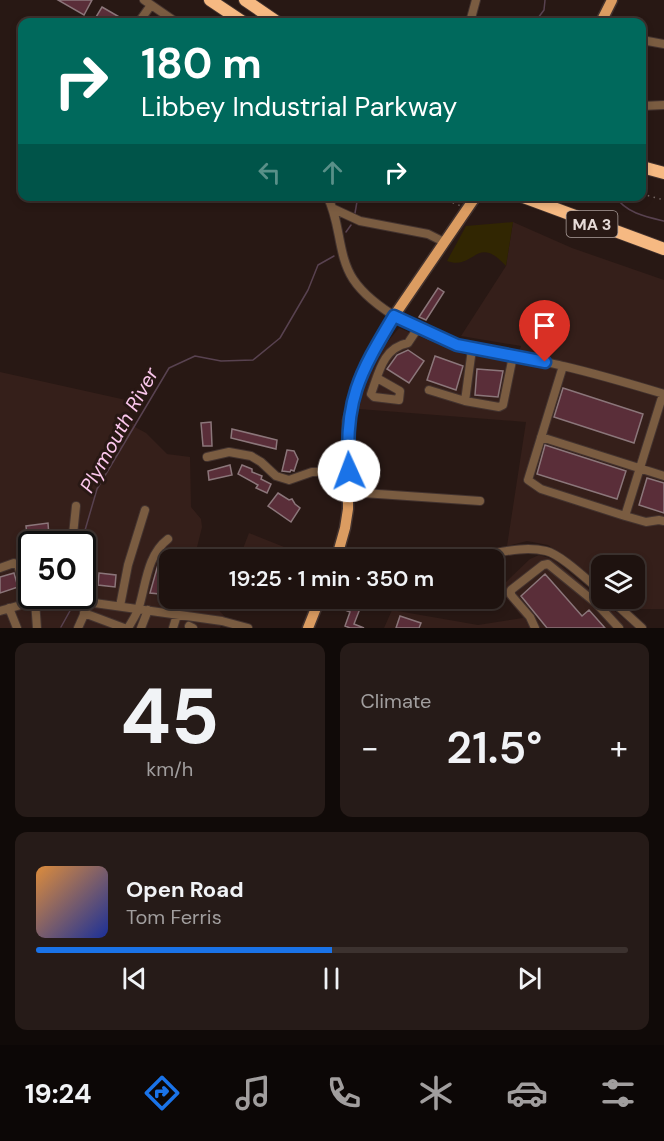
<!DOCTYPE html>
<html lang="en">
<head>
<meta charset="utf-8">
<style>
	body { margin:0; font-family:"DM Sans",sans-serif; background:#261b18; color:#f1f3f6; height:100vh; display:flex; flex-direction:column; font-size:22px; white-space:nowrap }
	* { box-sizing:border-box; margin:0 }
	p { font-size:20px; color:#a19e9e }
	.icon { flex:none; width:33px; height:33px; fill:none; stroke:currentColor; stroke-width:2; stroke-linecap:round; stroke-linejoin:round }
	.map { position:relative; height:628px; overflow:hidden }
	.panel { display:flex; flex-direction:column; gap:15px; padding:15px; background:#100a08; flex:1 }
	.panel>* { flex:none }
	.hud { position:absolute; left:18px; top:18px; width:628px; height:183px; border-radius:12px; box-shadow:0 3px 9px #0003,0 0 0 2px #3c322f; background:#00695c; color:#fff; overflow:hidden }
	.controls { position:absolute; left:591px; top:555px; display:grid; gap:12px }
	.controls a { display:grid; place-items:center; width:54px; height:54px; border-radius:12px; background:#1e120f; box-shadow:0 3px 9px #0003,0 0 0 2px #3c322f; font-size:30px }
	.speed { position:absolute; left:18px; top:531px; display:flex; gap:12px; font-size:30px; font-weight:700; text-align:center }
	.speed>* { display:grid; place-content:center; width:78px; height:78px; border-radius:50%; background:#1e120f; box-shadow:0 3px 9px #0003,0 0 0 2px #3c322f; line-height:1 }
	.speed .limit { border:3px solid #111; border-radius:9px; background:#fff; color:#111 }
	.pin { position:absolute; display:grid; place-items:center; width:51px; height:51px; color:#fff; margin:-62px -26px; border-radius:50% 50% 50% 0; rotate:-45deg; box-shadow:0 0 6px #0007 }
	.pin .icon { rotate:45deg }
	.me { position:absolute; width:66px; margin:-33px; rotate:358deg; stroke-linejoin:round; filter:drop-shadow(0 0 4px #0008) }
	.turn { display:flex; align-items:center; gap:21px; height:126px; padding:0 24px; font-size:27px }
	.turn .icon { width:78px; height:78px; stroke-width:2.5 }
	.turn b { display:block; font-size:42px; line-height:51px }
	.lanes { display:flex; align-items:center; height:57px; padding:0 24px; background:#0003; justify-content:center; gap:30px; direction:ltr }
	.lanes .off { opacity:.35 }
	.big { font-size:45px; font-weight:600; line-height:1.1 }
	.panel .tile { flex:1; display:flex; flex-direction:column; justify-content:center; gap:9px; min-width:0; padding:0 21px; border-radius:12px; background:#261b18 }
	.panel .dial { align-items:center; gap:0 }
	.dial b { font-size:78px; line-height:1 }
	.song { display:flex; align-items:center; gap:18px }
	.cover { width:72px; height:72px; border-radius:9px; background:linear-gradient(135deg,hsl(30 70% 55%),hsl(230 70% 35%)) }
	.played { height:6px; border-radius:3px; background:linear-gradient(90deg,#1a73e8 50%,#3c322f 50%) }
	.keys { display:flex; justify-content:space-around; direction:ltr }
	.heat { display:flex; justify-content:space-between; align-items:center; font-size:33px; direction:ltr }
	.panel .tiles { flex:1; display:grid; gap:15px; grid-template-columns:1fr 1fr }
	.tile:last-child { grid-column:span 2 }
	.trip { position:absolute; left:159px; top:549px; width:345px; height:60px; border-radius:12px; background:#1e120f; box-shadow:0 3px 9px #0003,0 0 0 2px #3c322f; font-weight:600; line-height:60px; text-align:center }
	.tabs { display:flex; height:96px; justify-content:space-around; align-items:center; background:#0c0706; color:#a19e9e }
	.tabs .icon { width:42px; height:42px }
	.tabs .active { color:#1a73e8 }
	.tabs b { font-size:27px; color:#f1f3f6 }
	.map>svg:first-child { display:block }
	.built { fill:#351f1a; fill-rule:evenodd }
	.green { fill:#312602 }
	.lines { fill:none; stroke-linecap:round; stroke-linejoin:round }
	.stream { stroke:#584250; stroke-width:1.5 }
	.building { fill:#5a2e39; stroke:#8b767a; stroke-width:1.5 }
	.minor-casing { stroke:#43332f; stroke-width:10 }
	.major-casing { stroke:#43332f; stroke-width:13 }
	.highway-casing { stroke:#43332f; stroke-width:14 }
	.path { stroke:#746662; stroke-width:1.5; stroke-dasharray:1.5 4.5; stroke-linecap:butt }
	.minor { stroke:#7a5c41; stroke-width:8 }
	.major { stroke:#db9c61; stroke-width:10 }
	.highway { stroke:#f6b982; stroke-width:12 }
	.route-casing { stroke:#114b97; stroke-width:15 }
	.route { stroke:#1a73e8; stroke-width:10 }
	.labels { text-anchor:middle; dominant-baseline:central; stroke-width:6; stroke-linejoin:round; paint-order:stroke }
	.shield { fill:#281814; stroke:#ada09d; stroke-width:1.5 }
	.shield-label { font-size:16px; font-weight:bold; fill:#e6dbd8 }
	.water-label { font-size:20px; font-style:italic; fill:#fcc7ed; stroke:#281814 }
</style>
</head>
<body>
<div class="map">
<svg width="664" height="628" viewBox="0 0 664 628">
	<rect width="100%" height="100%" fill="#281814"/>
	<path class="built" d="M 513,222 L 572,248 L 664,280 L 664,609 L 632,609 L 619,599 L 634,598 L 634,566 L 602,566 L 601,584 L 548,545 L 527,541 L 507,546 L 526,422 L 359,409 L 364,386 L 372,368 L 385,345 L 399,328 L 463,354 L 515,362 L 521,346 L 461,336 L 506,266 Z
		M 0,372 L 126,400 L 135,427 L 146,433 L 167,454 L 190,457 L 191,507 L 201,519 L 202,527 L 194,559 L 170,560 L 170,598 L 219,599 L 216,607 L 225,617 L 220,628 L 0,628 ZM 32,544 L 82,544 L 82,596 L 32,596 Z
		M 249,533 L 314,559 L 239,559 Z
		M 539,555 L 553,559 L 635,628 L 384,628 L 392,610 L 478,625 L 523,618 L 505,596 L 504,589 L 505,583 L 530,559 Z"/>
	<path class="green" d="M 513,222 L 506,266 C 476,233 475,271 447,261 L 466,226 Z"/>
	<g class="lines">
		<path class="stream" d="M 210,22 L 212,20
			M 535,22 L 544,10 L 545,0
			M 615,196 C 626,213 646,217 664,221
			M 355,213 L 358,196
			M 346,232 L 351,225
			M 81,544 L 97,489 L 169,368 L 195,356 L 221,361 L 253,360 L 280,338 L 308,290 L 318,265 L 334,256
			M 61,627 L 71,609"/>
	</g>
	<path class="building" d="M 58,0 L 92,0 L 84,15 Z
		M 102,7 L 128,22 L 93,22 Z
		M 438,288 L 444,292 L 426,320 L 419,317 Z
		M 408,350 L 424,361 L 409,383 L 387,369 L 397,355 Z
		M 435,356 L 463,366 L 456,390 L 427,380 Z
		M 477,369 L 503,371 L 498,397 L 475,395 Z
		M 563,388 L 643,414 L 634,443 L 554,417 Z
		M 211,422 L 212,446 L 203,446 L 201,423 Z
		M 232,429 L 277,440 L 276,449 L 231,438 Z
		M 545,445 L 626,471 L 617,499 L 537,474 Z
		M 287,450 L 294,451 L 298,459 L 294,471 L 291,470 L 290,472 L 282,471 Z
		M 230,465 L 232,475 L 209,480 L 208,471 Z
		M 242,465 L 252,469 L 252,472 L 262,476 L 261,479 L 271,484 L 267,493 L 256,488 L 258,485 L 238,474 Z
		M 647,478 L 664,483 L 664,513 L 639,505 Z
		M 278,493 L 289,500 L 292,499 L 295,504 L 300,508 L 291,522 L 268,506 Z
		M 48,523 L 49,537 L 44,538 L 45,544 L 28,544 L 26,526 Z
		M 159,561 L 170,563 L 170,595 L 150,593 Z
		M 14,573 L 18,587 L 0,593 L 0,577 Z
		M 99,573 L 116,575 L 115,587 L 98,585 Z
		M 545,574 L 582,616 L 589,610 L 605,628 L 547,628 L 521,596 Z
		M 342,598 L 349,598 L 352,600 L 351,602 L 361,606 L 354,624 L 364,628 L 350,628 L 345,626 L 350,612 L 340,608 L 338,604 Z
		M 400,616 L 421,623 L 419,628 L 396,628 Z"/>
	<g class="lines">
		<defs>
			<path id="minor" d="M 144,0 L 176,22
				M 139,22 L 151,5
				M 470,22 L 476,0
				M 642,40 L 664,44
				M 642,106 L 664,105
				M 327,196 C 341,222 337,254 353,279 C 372,308 426,337 460,346 C 493,355 529,357 563,366 C 597,374 631,384 664,394
				M 334,209 L 360,221 L 428,234 L 444,242
				M 472,349 L 465,401 L 499,407 L 503,405 L 513,356
				M 563,366 L 528,480 L 541,489 L 625,516
				M 377,378 L 400,391 L 399,400 L 374,397 L 371,394 C 379,372 383,348 408,343 L 418,328
				M 429,390 L 465,401
				M 663,394 L 625,516 L 646,522 L 659,520 L 664,521
				M 541,437 L 664,476
				M 207,457 L 229,452 L 251,456 L 261,462 L 276,476 L 289,480 L 312,472 L 349,471
				M 349,492 L 480,501
				M 72,544 L 76,506
				M 339,551 C 381,559 425,560 468,557 C 493,555 520,545 546,551 C 562,555 588,581 602,592
				M 0,568 L 14,563 L 18,565 L 29,603
				M 309,598 L 316,609
				M 609,598 L 642,628
				M 35,601 L 37,628
				M 120,606 L 128,565 L 145,510
				M 9,608 L 17,628
				M 0,611 L 35,601 L 66,599 L 222,621 L 248,628
				M 84,613 L 124,628
				M 189,626 L 193,628
				M 78,628 L 87,608
				M 128,628 C 132,621 137,614 139,607 C 146,584 147,555 168,539
				M 141,628 L 148,610
				M 173,628 L 177,615
				M 535,628 L 530,617 L 511,595 L 511,590 L 543,565 L 548,564 L 596,603 L 619,628"/>
			<path id="major" d="M 601,22 L 612,0
				M 336,560 L 345,528 L 348,509 L 348,421 L 361,375 L 394,316 L 476,196
				M 308,628 L 320,598"/>
			<path id="highway" d="M 210,0 L 243,22
				M 245,0 L 277,22
				M 642,167 L 664,173
				M 521,196 L 664,249"/>
		</defs>
		<use href="#minor" class="minor-casing"/>
		<use href="#major" class="major-casing"/>
		<use href="#highway" class="highway-casing"/>
		<path class="path" d="M 642,194 L 664,200
			M 436,196 L 461,206"/>
		<use href="#minor" class="minor"/>
		<use href="#major" class="major"/>
		<use href="#highway" class="highway"/>
	</g>
	<g class="lines">
		<defs>
			<path id="route" d="M 349,471 C 344,401 359,374 394,316 L 457,345 L 545,362"/>
		</defs>
		<use href="#route" class="route-casing"/>
		<use href="#route" class="route"/>
	</g>
	<g class="labels">
		<rect class="shield" x="566.5" y="211" width="51" height="26" rx="4.5"/>
		<g class="shield-label">
			<text x="592" y="224">MA 3</text>
		</g>
		<g class="water-label">
			<text transform="translate(119 430) rotate(-61)">Plymouth River</text>
		</g>
	</g>
</svg>
<div class="controls">
<a><svg class="icon" aria-label="layers" viewBox="0 0 24 24"><path d="M12 4l9 5-9 5-9-5zM3 14l9 5 9-5"/></svg></a>
</div>
<div class="speed"><div class="limit">50</div></div>
<div class="pin" style="left:545px;top:362px;background:#d93025"><svg class="icon" aria-label="arrive" viewBox="0 0 24 24"><path d="M6 21V4h12l-3 4 3 4H6"/></svg></div>
<svg class="me" style="left:349px;top:471px" viewBox="-20 -20 40 40"><circle r="19" fill="#fff"/><path d="M0-13L10 11 0 6-10 11z" fill="#1a73e8"/></svg>
<div class="trip">19:25 · 1 min · 350 m</div>
<div class="hud">
<div class="turn"><svg class="icon" aria-label="right" viewBox="0 0 24 24"><path d="M7 20v-9h11M14 6l5 5-5 5"/></svg><div><b>180 m</b>Libbey Industrial Parkway</div></div>
<div class="lanes"><svg class="icon off" aria-label="left" viewBox="0 0 24 24"><path d="M17 20v-9H6M10 6l-5 5 5 5"/></svg><svg class="icon off" aria-label="ahead" viewBox="0 0 24 24"><path d="M12 20V5M6 11l6-6 6 6"/></svg><svg class="icon" aria-label="right" viewBox="0 0 24 24"><path d="M7 20v-9h11M14 6l5 5-5 5"/></svg></div>
</div>
</div>
<section class="panel">
<div class="tiles">
<div class="tile dial"><b>45</b><p>km/h</p></div>
<div class="tile"><p>Climate</p>
<div class="heat"><a>−</a><b class="big">21.5°</b><a>+</a></div>
</div>
<div class="tile">
<div class="song"><i class="cover"></i><div><b>Open Road</b><p>Tom Ferris</p></div></div>
<div class="played"></div>
<div class="keys"><svg class="icon" aria-label="previous" viewBox="0 0 24 24"><path d="M18 5L8 12l10 7zM5 5v14"/></svg><svg class="icon" aria-label="pause" viewBox="0 0 24 24"><path d="M8 5v14M16 5v14"/></svg><svg class="icon" aria-label="next" viewBox="0 0 24 24"><path d="M6 5l10 7-10 7zM19 5v14"/></svg></div>
</div>
</div>
</section>
<nav class="tabs">
<b>19:24</b>
<svg class="icon active" aria-label="directions" viewBox="0 0 24 24"><path d="M12 3l9 9-9 9-9-9zM9 14v-3h6M13 9l2 2-2 2"/></svg>
<svg class="icon" aria-label="music" viewBox="0 0 24 24"><path d="M9 18V5l10-2v13"/><circle cx="6" cy="18" r="3"/><circle cx="16" cy="16" r="3"/></svg>
<svg class="icon" aria-label="phone" viewBox="0 0 24 24"><path d="M5 4h4l2 5-3 2q2 4 5 5l2-3 5 2v4C11 20 4 13 5 4z"/></svg>
<svg class="icon" aria-label="climate" viewBox="0 0 24 24"><path d="M12 3v18M4 7l16 10M4 17L20 7"/></svg>
<svg class="icon" aria-label="car" viewBox="0 0 24 24"><path d="M5 17H2v-5l4-1 3-4h7l3 4 3 1v5h-3M9 17h6M6 11h13"/><circle cx="7" cy="17" r="2"/><circle cx="17" cy="17" r="2"/></svg>
<svg class="icon" aria-label="filters" viewBox="0 0 24 24"><path d="M4 7h16M4 17h16"/><circle cx="9" cy="7" r="2"/><circle cx="15" cy="17" r="2"/></svg>
</nav>
</body>
</html>
